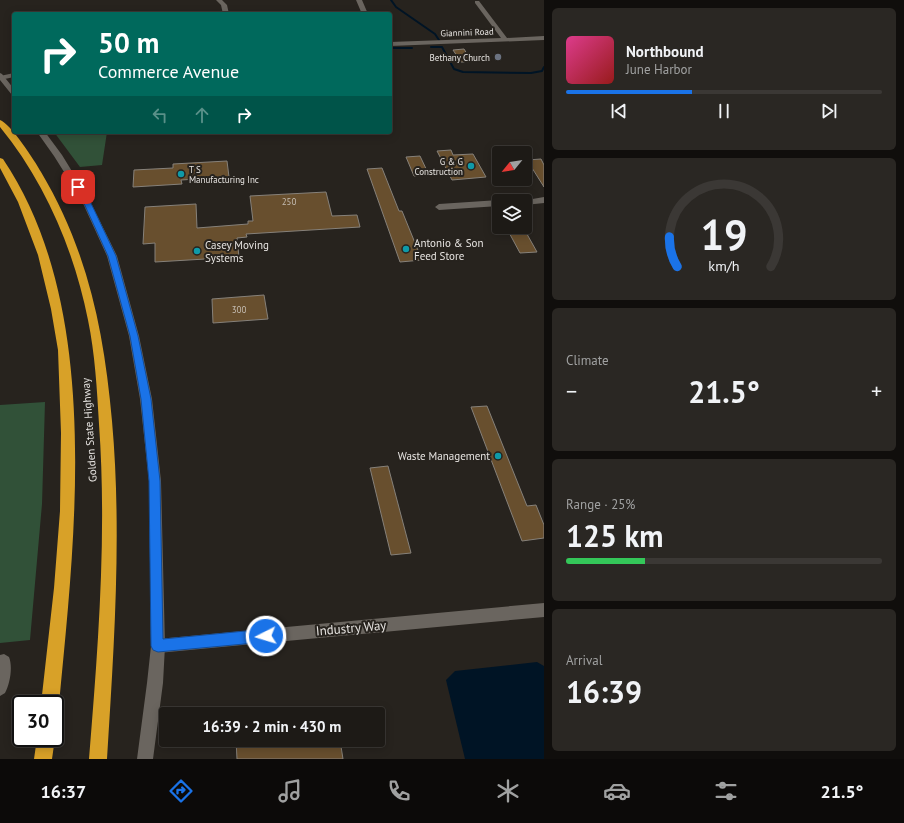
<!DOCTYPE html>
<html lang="en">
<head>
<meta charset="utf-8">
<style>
	body { margin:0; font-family:"PT Sans",sans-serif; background:#2a2723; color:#f1f3f6; height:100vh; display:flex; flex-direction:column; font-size:15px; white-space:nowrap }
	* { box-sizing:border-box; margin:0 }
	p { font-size:13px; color:#a0a1a1 }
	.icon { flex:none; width:22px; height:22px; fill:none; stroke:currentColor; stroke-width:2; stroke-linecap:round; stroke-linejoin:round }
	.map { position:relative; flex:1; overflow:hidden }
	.panel { display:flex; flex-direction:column; gap:8px; padding:8px; background:#100e0c; width:360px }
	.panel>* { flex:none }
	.banner { position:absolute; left:12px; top:12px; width:380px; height:122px; border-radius:4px; box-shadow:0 2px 10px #0003,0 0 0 1px #3b3835; background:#00695c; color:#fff; overflow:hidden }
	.needle { width:26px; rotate:240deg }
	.fabs { position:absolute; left:492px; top:146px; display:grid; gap:8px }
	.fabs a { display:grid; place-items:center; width:40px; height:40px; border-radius:4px; background:#1d1a16; box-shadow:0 2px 10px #0003,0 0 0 1px #3b3835; font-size:20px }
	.speed { position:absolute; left:12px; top:695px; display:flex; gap:8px; font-size:20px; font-weight:700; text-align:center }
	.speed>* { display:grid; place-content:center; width:52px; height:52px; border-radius:50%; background:#1d1a16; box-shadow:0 2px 10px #0003,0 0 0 1px #3b3835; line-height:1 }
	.speed .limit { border:2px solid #111; border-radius:6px; background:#fff; color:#111 }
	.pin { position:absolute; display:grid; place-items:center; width:34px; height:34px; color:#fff; margin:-17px; border-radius:8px; box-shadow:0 2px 6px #0006 }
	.me { position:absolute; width:44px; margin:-22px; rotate:265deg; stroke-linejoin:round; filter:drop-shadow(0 0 3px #0008) }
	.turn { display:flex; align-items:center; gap:14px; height:84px; padding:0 20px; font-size:18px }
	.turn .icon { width:52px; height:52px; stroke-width:2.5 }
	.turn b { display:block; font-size:28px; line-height:34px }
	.lanes { display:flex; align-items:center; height:38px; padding:0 20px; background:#0003; justify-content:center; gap:20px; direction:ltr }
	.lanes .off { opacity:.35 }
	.big { font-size:30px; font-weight:700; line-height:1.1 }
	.panel .widget { flex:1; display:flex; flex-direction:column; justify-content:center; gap:6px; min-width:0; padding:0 14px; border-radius:6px; background:#2a2723 }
	.panel .dial { align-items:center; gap:0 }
	.dial svg { height:104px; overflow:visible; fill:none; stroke:#3b3835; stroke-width:7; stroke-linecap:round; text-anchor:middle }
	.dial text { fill:#f1f3f6; stroke:none }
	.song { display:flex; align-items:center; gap:12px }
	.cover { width:48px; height:48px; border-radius:6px; background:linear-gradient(135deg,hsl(330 70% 55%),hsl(0 70% 35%)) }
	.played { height:4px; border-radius:2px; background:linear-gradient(90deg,#1a73e8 40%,#3b3835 40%) }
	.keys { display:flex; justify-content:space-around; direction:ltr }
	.heat { display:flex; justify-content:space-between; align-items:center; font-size:22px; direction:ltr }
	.charge { height:6px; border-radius:3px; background:linear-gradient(90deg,#34c759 25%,#3b3835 0) }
	.trip { position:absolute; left:159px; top:707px; width:226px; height:40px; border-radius:4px; background:#1d1a16; box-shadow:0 2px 10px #0003,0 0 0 1px #3b3835; font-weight:700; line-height:40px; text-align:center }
	.tabs { display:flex; height:64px; justify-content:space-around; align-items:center; background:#0c0a09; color:#a0a1a1 }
	.tabs .icon { width:28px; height:28px }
	.tabs .selected { color:#1a73e8 }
	.tabs b { font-size:18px; color:#f1f3f6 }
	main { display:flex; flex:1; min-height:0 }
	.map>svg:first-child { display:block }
	.green { fill:#315138 }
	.water { fill:#001425 }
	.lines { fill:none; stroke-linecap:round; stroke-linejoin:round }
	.stream { stroke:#001425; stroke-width:2 }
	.building { fill:#684f2e; stroke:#86817a }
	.minor { fill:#6a655f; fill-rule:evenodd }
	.tertiary { fill:#6a655f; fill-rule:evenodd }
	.motorway { fill:#d8a128; fill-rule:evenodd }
	.route { fill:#1a73e8; stroke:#114b97 }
	.worship-dot { fill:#6b7280; stroke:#27231e; stroke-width:1.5 }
	.culture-dot { fill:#0f9aa8; stroke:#27231e; stroke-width:1.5 }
	.labels { text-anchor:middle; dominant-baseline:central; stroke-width:4; stroke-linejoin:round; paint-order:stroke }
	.far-street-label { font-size:9px; fill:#e6e3e0; stroke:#27231e }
	.far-poi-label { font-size:9px; fill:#e6e3e0; stroke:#27231e; text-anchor:end }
	.number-label { font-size:9px; fill:#c6beb4 }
	.poi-label { font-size:11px; fill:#e6e3e0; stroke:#27231e; text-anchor:start }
	.street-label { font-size:11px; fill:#e6e3e0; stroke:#27231e }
	.near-street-label { font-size:13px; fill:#e6e3e0; stroke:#27231e }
</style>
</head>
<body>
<main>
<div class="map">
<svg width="544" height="759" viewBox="0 0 544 759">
	<rect width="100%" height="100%" fill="#27231e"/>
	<path class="green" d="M 54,132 L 107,132 L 102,165 L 80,167 Z
		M 45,402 L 42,504 L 30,640 L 0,643 L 0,405 Z"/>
	<path class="water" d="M 537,662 L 544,666 L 544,759 L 465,759 L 446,680 L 455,671 Z"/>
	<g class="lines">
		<path class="stream" d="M 391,0 L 396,7 L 435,34 L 439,40
			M 431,47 L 442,47 L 454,69 L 463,72 L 531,73 L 542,71 L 544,67
			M 390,48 L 412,48"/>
	</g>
	<path class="building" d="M 464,49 L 472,62 L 461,62 L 453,50 Z
		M 451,150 L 453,155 L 473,154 L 486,177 L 452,180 L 437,151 Z
		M 420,156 L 429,175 L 414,176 L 406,157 Z
		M 541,159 L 544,165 L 544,187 L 527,160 Z
		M 227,161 L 229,177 L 181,180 L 182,184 L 133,187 L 134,170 L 173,168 L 173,164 Z
		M 382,168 L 399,211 L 402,211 L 422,260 L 400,262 L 367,169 Z
		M 326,192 L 332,216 L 357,215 L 360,227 L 246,234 L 247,237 L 237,238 L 239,257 L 155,262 L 155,243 L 143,244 L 145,207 L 196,204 L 197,228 L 248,224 L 248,221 L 253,221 L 250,196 Z
		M 506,227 L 523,227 L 537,252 L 520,253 Z
		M 264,295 L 268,319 L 213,323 L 212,299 Z
		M 487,406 L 527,506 L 536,505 L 544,525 L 544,538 L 522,541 L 471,407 Z
		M 388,466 L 411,553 L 391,555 L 370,468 Z
		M 236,740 L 340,740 L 343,759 L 237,759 Z"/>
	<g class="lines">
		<path class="minor" d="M 216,0 L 222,0 L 227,5 L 229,14 L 223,14 L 221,5 Z
			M 356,0 L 362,0 L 368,14 L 362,14 Z
			M 475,1 L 479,1 L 507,38 L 544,36 L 544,40 L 390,46 L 390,42 L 501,38 L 475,3 Z
			M 14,73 L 14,77 L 0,80 L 0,76 Z
			M 544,197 L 544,203 L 525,205 L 525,201 L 521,201 Z
			M 499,200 L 501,201 L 499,201 L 499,206 L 439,210 L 435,207 L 439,204 Z
			M 544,603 L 544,617 L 158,653 L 153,651 L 151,646 L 153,641 L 158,639 Z
			M 4,654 L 9,657 C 13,667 10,684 5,693 L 0,696 L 0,655 Z"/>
		<path class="tertiary" d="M 0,73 L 2,74 L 14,89 L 14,96 L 12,95 L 0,80 Z
			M 37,132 L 45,132 L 62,155 L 89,199 L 117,256 L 139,336 L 152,399 L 161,481 L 165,646 L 163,683 L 153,759 L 137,759 L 147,683 L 151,646 L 149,481 L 140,399 L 129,336 L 107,256 L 81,199 L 54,156 Z"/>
		<path class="motorway" d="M 0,120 C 10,123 35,161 41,172 C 88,251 104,331 112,421 C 122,533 114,646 107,759 L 89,759 C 98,648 107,536 99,424 C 97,389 95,354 88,320 C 74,250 45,182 0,127 Z
			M 0,158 L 3,159 C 103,307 75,535 59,704 L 55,710 L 55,704 L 41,704 L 54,588 L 60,511 L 61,433 L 58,350 L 51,309 L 38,255 L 18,202 L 0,168 Z
			M 37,738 L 55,738 L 52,759 L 34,759 Z"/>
	</g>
	<path class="route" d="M 78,185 L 80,186 L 89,199 L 116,256 L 138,336 L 151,399 L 160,481 L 163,639 L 266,629 L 270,631 L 272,636 L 270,640 L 266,642 L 158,652 L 153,650 L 151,646 L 149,481 L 141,399 L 130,336 L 108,256 L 82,199 L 74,187 Z"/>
	<circle class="worship-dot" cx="498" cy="57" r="4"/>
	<g class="culture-dot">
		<circle cx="471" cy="166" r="4"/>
		<circle cx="181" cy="174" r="4"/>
		<circle cx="406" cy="249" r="4"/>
		<circle cx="197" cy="251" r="4"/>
		<circle cx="498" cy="456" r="4"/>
	</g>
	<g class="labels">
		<g class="far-street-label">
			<text transform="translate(467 32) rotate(-2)">Giannini Road</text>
		</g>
		<g class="far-poi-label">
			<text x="490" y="57">Bethany Church</text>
			<text x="463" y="161">G &amp; G<tspan x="463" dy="10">Construction</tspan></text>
			<text x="189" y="169" text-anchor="start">T S<tspan x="189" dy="10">Manufacturing Inc</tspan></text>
		</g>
		<g class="number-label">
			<text x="289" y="201">250</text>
			<text x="239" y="309">300</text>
		</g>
		<g class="poi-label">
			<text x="414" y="243">Antonio &amp; Son<tspan x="414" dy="13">Feed Store</tspan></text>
			<text x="205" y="245">Casey Moving<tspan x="205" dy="13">Systems</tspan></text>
			<text x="490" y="456" text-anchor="end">Waste Management</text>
		</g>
		<g class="street-label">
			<text transform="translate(89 430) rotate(-94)">Golden State Highway</text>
		</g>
		<g class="near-street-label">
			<text transform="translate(351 628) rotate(-5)">Industry Way</text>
		</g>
	</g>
</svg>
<div class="fabs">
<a><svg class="needle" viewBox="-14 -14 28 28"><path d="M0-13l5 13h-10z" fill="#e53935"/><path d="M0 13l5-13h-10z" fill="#a0a1a1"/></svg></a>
<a><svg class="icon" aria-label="layers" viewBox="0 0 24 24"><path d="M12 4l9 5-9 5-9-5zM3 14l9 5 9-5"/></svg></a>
</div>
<div class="speed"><div class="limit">30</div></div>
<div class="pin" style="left:78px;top:187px;background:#d93025"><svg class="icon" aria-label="arrive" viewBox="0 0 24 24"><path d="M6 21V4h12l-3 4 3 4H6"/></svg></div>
<svg class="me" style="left:266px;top:636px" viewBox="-20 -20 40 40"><circle r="17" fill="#1a73e8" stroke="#fff" stroke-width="3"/><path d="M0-11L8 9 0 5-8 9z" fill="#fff"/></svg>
<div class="trip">16:39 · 2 min · 430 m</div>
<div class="banner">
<div class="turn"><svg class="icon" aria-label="right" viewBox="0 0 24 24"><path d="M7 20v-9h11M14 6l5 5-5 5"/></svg><div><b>50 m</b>Commerce Avenue</div></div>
<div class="lanes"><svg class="icon off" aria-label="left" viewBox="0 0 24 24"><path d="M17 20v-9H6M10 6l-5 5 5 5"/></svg><svg class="icon off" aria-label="ahead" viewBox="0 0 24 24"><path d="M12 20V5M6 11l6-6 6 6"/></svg><svg class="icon" aria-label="right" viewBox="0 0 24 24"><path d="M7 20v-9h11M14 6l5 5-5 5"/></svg></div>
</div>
</div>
<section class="panel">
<div class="widget">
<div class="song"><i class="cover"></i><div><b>Northbound</b><p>June Harbor</p></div></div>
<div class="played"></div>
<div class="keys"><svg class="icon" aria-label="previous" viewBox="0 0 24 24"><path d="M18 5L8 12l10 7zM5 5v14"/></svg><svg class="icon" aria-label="pause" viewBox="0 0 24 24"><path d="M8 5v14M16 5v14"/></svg><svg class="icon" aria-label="next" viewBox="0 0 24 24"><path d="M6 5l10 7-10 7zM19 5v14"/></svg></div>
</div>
<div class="widget dial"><svg viewBox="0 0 100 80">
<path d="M14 69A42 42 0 1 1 86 69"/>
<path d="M14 69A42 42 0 0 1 8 46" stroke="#1a73e8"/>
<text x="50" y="56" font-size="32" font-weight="700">19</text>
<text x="50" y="72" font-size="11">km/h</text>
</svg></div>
<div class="widget"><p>Climate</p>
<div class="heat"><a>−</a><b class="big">21.5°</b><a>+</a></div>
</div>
<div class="widget"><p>Range · 25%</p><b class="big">125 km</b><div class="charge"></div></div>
<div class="widget"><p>Arrival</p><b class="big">16:39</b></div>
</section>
</main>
<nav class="tabs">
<b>16:37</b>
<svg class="icon selected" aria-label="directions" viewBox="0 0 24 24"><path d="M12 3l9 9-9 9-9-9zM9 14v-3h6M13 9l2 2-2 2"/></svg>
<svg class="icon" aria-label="music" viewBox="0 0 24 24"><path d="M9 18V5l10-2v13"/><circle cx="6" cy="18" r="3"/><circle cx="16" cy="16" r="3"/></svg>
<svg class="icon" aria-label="phone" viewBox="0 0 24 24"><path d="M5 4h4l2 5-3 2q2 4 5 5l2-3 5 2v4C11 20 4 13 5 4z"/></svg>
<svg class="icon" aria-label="climate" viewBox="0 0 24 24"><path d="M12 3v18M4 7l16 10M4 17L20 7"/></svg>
<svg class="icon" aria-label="car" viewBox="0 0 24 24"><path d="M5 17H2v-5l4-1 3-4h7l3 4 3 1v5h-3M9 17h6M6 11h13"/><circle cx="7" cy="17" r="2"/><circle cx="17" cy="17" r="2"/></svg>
<svg class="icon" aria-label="filters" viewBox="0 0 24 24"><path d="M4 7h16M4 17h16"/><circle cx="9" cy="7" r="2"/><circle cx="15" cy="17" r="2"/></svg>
<b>21.5°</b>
</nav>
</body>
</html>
